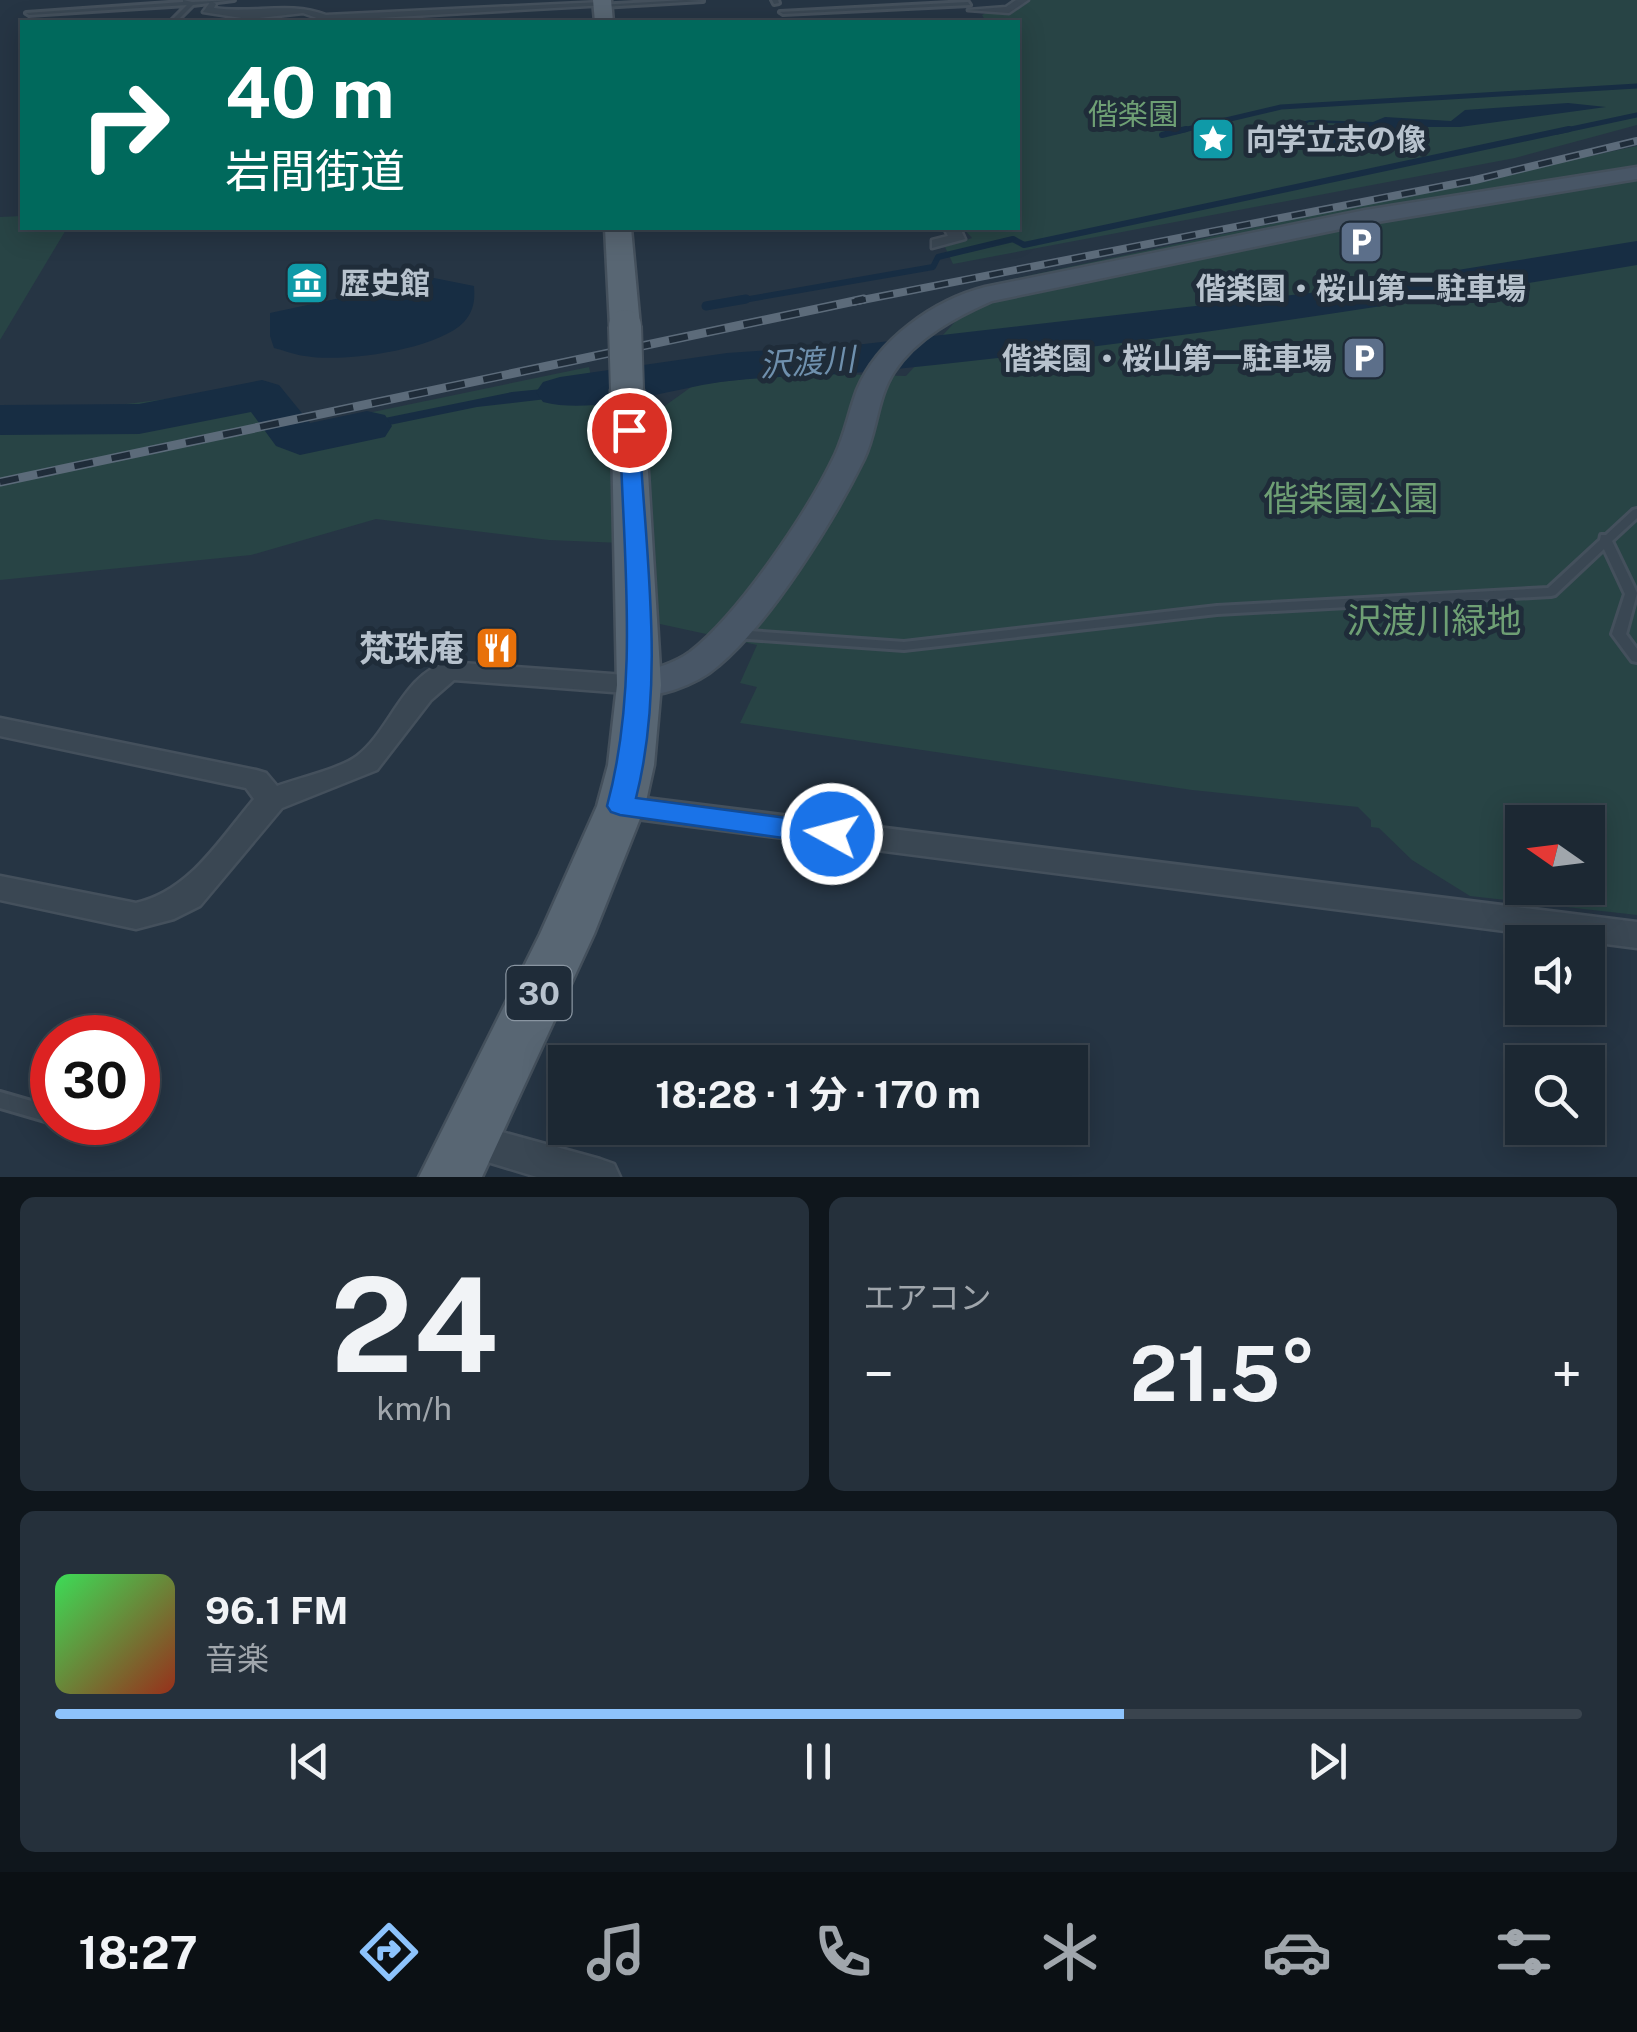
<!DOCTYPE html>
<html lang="ja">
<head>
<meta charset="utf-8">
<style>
	body { margin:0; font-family:"Public Sans","Noto Sans JP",sans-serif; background:#25303b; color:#f1f3f6; height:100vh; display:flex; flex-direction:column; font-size:38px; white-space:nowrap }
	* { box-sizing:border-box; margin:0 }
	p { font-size:32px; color:#a0a6ac }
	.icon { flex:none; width:55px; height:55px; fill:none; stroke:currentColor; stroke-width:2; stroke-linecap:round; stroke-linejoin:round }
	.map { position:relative; height:1177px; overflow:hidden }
	.drawer { display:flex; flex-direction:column; gap:20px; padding:20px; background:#0f161c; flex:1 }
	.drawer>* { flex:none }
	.guide { position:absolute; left:20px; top:20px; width:1000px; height:210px; border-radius:0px; box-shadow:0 5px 25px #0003,0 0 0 2px #3a444e; background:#00695c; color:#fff; overflow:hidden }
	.needle { width:65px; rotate:284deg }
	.controls { position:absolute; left:1505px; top:805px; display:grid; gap:20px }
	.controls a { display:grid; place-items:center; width:100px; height:100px; border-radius:0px; background:#1c2833; box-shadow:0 5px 25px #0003,0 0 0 2px #3a444e; font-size:50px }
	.speed { position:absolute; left:30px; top:1015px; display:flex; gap:20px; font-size:50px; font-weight:700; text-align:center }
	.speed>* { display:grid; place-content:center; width:130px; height:130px; border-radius:50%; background:#1c2833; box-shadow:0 5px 25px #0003,0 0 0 2px #3a444e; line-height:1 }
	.speed .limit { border:15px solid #d22; background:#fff; color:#111 }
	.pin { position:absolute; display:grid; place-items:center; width:85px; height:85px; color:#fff; margin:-42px; border:5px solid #fff; border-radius:50%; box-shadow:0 2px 10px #0007 }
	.me { position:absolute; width:110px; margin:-55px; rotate:277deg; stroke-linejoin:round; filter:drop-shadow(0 0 8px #0008) }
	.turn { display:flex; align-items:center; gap:35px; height:210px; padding:0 40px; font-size:45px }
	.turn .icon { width:130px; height:130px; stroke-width:2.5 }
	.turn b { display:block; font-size:70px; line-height:85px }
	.big { font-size:75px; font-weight:700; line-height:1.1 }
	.drawer .card { flex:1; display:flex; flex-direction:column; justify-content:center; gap:15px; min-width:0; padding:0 35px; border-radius:15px; background:#25303b }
	.drawer .dial { align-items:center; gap:0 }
	.dial b { font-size:130px; line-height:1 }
	.song { display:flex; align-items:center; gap:30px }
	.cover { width:120px; height:120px; border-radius:15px; background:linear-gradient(135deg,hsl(130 70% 55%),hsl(10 70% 35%)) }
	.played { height:10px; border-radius:5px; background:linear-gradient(90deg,#8dc3fc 70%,#3a444e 70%) }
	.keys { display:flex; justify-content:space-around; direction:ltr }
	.heat { display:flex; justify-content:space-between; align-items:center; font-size:55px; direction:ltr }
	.drawer .tiles { flex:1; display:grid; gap:20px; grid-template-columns:1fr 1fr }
	.card:last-child { grid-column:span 2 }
	.trip { position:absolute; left:548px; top:1045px; width:540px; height:100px; border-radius:0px; background:#1c2833; box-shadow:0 5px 25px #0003,0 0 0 2px #3a444e; font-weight:700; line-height:100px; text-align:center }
	.tab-bar { display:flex; height:160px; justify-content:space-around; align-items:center; background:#0b1014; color:#a0a6ac }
	.tab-bar .icon { width:70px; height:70px }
	.tab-bar .on { color:#8dc3fc }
	.tab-bar b { font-size:45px; color:#f1f3f6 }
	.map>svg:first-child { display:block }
	.green { fill:#284445; fill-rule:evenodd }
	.water { fill:#172d43; fill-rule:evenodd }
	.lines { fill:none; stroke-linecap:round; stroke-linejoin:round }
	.stream-far2 { stroke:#172d43; stroke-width:5 }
	.stream-far1 { stroke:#172d43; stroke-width:6 }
	.stream { stroke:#172d43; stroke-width:9 }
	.river { fill:#172d43; fill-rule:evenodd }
	.lane-casing { stroke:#44505c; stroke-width:6 }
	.street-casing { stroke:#44505c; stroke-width:5 }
	.secondary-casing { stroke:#44505c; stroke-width:5 }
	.primary-casing { stroke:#44505c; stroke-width:5 }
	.lane { fill:#3a4753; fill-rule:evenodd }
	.street { fill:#3a4753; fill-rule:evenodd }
	.secondary { fill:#485666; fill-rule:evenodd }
	.primary { fill:#586673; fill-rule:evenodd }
	.rail-far1-casing { stroke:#5c6b7a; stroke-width:8 }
	.rail-casing { stroke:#5c6b7a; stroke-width:9 }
	.rail-far1 { stroke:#1f2c39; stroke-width:5; stroke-dasharray:14; stroke-linecap:butt }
	.rail { stroke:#1f2c39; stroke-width:6; stroke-dasharray:19; stroke-linecap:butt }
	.primary-bridge-casing { stroke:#44505c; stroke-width:36; stroke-linecap:butt }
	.primary-bridge { stroke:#586673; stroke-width:32 }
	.route { fill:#1a73e8; stroke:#114b97; stroke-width:2.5 }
	.labels { text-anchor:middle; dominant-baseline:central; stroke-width:10; stroke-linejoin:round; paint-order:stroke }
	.far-park-label { font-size:30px; fill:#6e9f74; stroke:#1f2c39 }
	.far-poi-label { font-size:30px; font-weight:bold; fill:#b7c2cd; stroke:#1f2c39; text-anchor:start }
	.far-water-label { font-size:32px; font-style:italic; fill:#6f90ad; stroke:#1f2c39 }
	.shield { fill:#1f2c39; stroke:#8995a1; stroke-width:2.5 }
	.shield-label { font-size:32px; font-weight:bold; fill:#b7c2cd }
	.park-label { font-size:35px; fill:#6e9f74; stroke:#1f2c39 }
	.poi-label { font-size:35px; font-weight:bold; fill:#b7c2cd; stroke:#1f2c39; text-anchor:end }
</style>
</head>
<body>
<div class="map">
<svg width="1637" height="1177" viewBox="0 0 1637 1177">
	<rect width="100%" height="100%" fill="#263544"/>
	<path class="green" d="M 1029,0 L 1637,0 L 1637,125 L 1515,158 L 953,264 L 945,247 L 972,238 L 963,228 L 1018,228 L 1018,22 L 986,22 L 982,15 L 992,10 L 1014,12 Z
		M 1637,146 L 1637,915 L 1470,896 L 1412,860 L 1379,828 L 1371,827 L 1371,820 L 1358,807 L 1192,790 L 740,723 L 757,687 L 740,683 L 757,645 L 660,624 L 646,544 L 549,540 L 376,519 L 251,555 L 0,580 L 0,420 L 245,389 L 291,429 L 589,367 L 606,448 L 694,385 L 795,373 L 906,376 L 989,284 ZM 1522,822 L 1588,822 L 1588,888 L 1522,888 Z
		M 22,216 L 22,228 L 67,228 L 0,340 L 0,217 Z"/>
	<path class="water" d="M 1568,103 L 1606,107 L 1460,127 L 1406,127 L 1390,134 L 1353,137 L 1331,146 L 1334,153 L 1328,154 L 1260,142 L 1261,138 L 1284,137 L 1281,133 L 1288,125 L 1310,120 L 1373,122 L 1385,117 L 1451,121 L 1465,110 ZM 1309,122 L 1366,125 L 1373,130 L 1319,143 L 1292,139 L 1291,135 Z
		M 414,274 L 474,286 C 475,300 474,311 464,322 C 437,350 342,363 305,356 C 294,355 284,350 274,348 L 270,336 L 270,313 L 340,298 L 366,284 Z
		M 613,382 L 615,391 L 477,407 L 292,445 L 275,432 L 306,434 L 512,392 Z
		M 270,391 L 208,410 L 135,424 L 0,417 L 142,414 Z"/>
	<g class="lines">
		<path class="stream-far2" d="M 1175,132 L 1281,107 L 1637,86
			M 1557,132 L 1637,115"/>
		<path class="stream-far1" d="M 1162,135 L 1186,129
			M 732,302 L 933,267 L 938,257 L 1013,239 L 1024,245 L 1569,129"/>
		<path class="stream" d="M 706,306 L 746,299"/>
		<path class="river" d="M 1637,241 L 1637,265 C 1381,308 1124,347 865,372 C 820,376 774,376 729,381 C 673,387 598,416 543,402 L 536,392 L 543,382 L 560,377 L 727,353 L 864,344 L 1327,291 Z
			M 262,380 L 279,385 L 310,423 L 367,411 L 385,415 L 392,426 L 385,437 L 300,455 L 276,446 L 251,412 L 139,434 L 0,435 L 0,405 L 139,404 Z"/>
		<defs>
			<path id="lane" d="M 183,0 L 192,2 L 234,0 L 193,5 L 176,22 L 170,22 L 187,5 L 29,15 L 26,13 L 183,2 Z
				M 685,0 L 703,1 L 602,7 L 599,5 Z
				M 772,0 L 778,0 L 779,3 L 774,4 Z
				M 968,2 L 970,5 L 783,14 L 780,12 Z
				M 1637,509 L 1637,518 L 1612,541 L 1637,593 L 1626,634 L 1637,649 L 1637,662 L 1632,661 L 1612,634 L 1625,594 L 1604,549 L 1555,595 L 1551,596 L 1217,614 L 904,650 L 734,638 L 727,634 L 734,630 L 904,642 L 1217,606 L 1548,588 L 1600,540 L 1601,535 L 1606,535 L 1633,510 Z
				M 0,1092 L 52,1107 L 52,1122 L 54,1122 L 52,1123 L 0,1108 Z
				M 69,1122 L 108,1122 L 118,1126 L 121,1132 L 118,1138 L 111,1141 L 71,1128 Z"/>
			<path id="street" d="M 1016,0 L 1028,0 L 1009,13 L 968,10 L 1006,7 Z
				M 211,1 L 216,4 L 214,8 C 252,14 290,1 326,15 L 602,2 L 607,5 L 325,21 L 303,13 L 259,18 L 268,22 L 203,12 Z
				M 944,228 L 960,228 L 965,239 L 932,248 L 932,240 L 948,236 Z
				M 448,662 L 639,676 L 649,679 L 653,685 L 649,691 L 639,694 L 454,680 L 431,700 L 377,770 L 282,808 L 200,906 L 174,919 L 136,929 L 0,900 L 0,876 L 136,903 C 190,891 220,839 254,799 L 246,788 L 0,736 L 0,718 L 256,770 L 266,773 L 277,786 C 298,778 340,769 357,756 C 391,730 403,674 448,662 Z
				M 621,795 L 1637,922 L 1637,948 L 621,817 L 610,814 L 606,806 L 610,798 Z
				M 469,1123 L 600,1159 L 614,1164 L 620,1177 L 537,1177 L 455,1152 L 450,1140 L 455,1128 Z"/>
			<path id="secondary" d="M 1637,167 L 1637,179 L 1365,224 L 992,301 C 956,317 916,338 894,372 C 877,398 877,432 864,459 C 834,520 770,623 718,666 C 697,685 653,701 625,694 L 620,685 L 625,676 C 647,670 671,666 690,652 C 739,614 808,512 835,455 C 845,434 849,411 857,390 C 877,340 934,300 985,287 L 1365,210 Z"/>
			<path id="primary" d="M 593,0 L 611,0 L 613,22 L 595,22 Z
				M 605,228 L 631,228 L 640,326 L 636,332 L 614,332 L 610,326 Z
				M 627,380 L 638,383 L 643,390 L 661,685 L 654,765 L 645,806 L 594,934 L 482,1177 L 419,1177 L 540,934 L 597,806 L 608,765 L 617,685 L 611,390 L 616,383 Z"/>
		</defs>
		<use href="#lane" class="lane-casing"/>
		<use href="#street" class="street-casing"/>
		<use href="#secondary" class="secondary-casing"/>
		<use href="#primary" class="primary-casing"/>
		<use href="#lane" class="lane"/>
		<use href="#street" class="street"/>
		<use href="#secondary" class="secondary"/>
		<use href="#primary" class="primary"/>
		<defs>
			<path id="rail-far1" d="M 852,302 L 1475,180 L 1637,141"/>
			<path id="rail" d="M 0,482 L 864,299"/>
		</defs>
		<use href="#rail-far1" class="rail-far1-casing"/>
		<use href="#rail" class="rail-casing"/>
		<use href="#rail-far1" class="rail-far1"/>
		<use href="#rail" class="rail"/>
		<defs>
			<path id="primary-bridge" d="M 625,326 L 627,390"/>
		</defs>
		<use href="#primary-bridge" class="primary-bridge-casing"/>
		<use href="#primary-bridge" class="primary-bridge"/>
	</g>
	<path class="route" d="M 629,424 L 639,430 C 645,550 666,680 636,798 L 832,824 L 841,827 L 846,834 L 841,842 L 832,845 L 620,815 L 611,812 L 607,806 C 640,684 623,554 620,430 Z"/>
	<defs>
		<symbol id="sight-square" viewBox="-11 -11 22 22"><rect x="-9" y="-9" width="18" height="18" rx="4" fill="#0f9aa8" stroke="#1f2c39"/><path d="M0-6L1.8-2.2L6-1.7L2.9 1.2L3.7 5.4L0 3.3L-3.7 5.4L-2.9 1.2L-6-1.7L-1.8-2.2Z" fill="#fff"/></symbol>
		<symbol id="parking-square" viewBox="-11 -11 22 22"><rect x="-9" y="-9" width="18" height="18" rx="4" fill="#5c6f8a" stroke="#1f2c39"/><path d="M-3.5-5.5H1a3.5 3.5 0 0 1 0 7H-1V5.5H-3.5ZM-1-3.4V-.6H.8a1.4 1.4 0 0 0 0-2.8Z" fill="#fff"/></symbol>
		<symbol id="museum-square" viewBox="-11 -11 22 22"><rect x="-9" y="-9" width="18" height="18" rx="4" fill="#0f9aa8" stroke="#1f2c39"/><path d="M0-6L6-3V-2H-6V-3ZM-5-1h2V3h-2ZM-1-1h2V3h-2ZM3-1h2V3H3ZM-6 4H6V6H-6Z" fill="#fff"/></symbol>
		<symbol id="restaurant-square" viewBox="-11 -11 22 22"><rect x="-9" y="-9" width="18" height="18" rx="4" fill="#e8710a" stroke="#1f2c39"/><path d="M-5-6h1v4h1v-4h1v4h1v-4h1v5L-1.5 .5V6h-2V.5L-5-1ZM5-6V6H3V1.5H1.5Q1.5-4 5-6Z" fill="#fff"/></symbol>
	</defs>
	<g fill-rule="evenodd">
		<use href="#sight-square" x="1188" y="114" width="50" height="50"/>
		<use href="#parking-square" x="1336" y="217" width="50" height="50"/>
		<use href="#museum-square" x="282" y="258" width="50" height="50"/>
		<use href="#parking-square" x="1339" y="333" width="50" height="50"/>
		<use href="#restaurant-square" x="472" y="623" width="50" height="50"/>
	</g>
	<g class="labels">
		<g class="far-park-label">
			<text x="1133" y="114">偕楽園</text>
		</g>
		<g class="far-poi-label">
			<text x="1246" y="139">向学立志の像</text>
			<text x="340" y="283">歴史館</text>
			<text x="1361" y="288" text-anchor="middle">偕楽園・桜山第二駐車場</text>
			<text x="1332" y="358" text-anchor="end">偕楽園・桜山第一駐車場</text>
		</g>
		<g class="far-water-label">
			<text transform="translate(807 362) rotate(-4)">沢渡川</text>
		</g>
		<rect class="shield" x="506.5" y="966" width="65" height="54" rx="8"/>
		<g class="shield-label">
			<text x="539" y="993">30</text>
		</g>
		<g class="park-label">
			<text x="1351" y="498">偕楽園公園</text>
			<text x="1434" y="620">沢渡川緑地</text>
		</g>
		<g class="poi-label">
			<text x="464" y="648">梵珠庵</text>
		</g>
	</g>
</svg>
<div class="controls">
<a><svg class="needle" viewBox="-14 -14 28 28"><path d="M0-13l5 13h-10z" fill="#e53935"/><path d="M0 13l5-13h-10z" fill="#a0a6ac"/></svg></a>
<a><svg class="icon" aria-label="sound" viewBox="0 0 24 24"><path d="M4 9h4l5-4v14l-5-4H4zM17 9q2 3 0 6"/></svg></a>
<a><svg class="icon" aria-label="search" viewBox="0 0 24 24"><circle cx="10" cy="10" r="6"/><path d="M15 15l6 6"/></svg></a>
</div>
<div class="speed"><div class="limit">30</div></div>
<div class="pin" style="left:629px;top:430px;background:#d93025"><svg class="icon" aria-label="arrive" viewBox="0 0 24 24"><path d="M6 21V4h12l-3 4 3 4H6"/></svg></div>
<svg class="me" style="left:832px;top:834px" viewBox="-20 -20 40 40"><circle r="17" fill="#1a73e8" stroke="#fff" stroke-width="3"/><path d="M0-11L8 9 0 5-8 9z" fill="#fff"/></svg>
<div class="trip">18:28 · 1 分 · 170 m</div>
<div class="guide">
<div class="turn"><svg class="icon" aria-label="right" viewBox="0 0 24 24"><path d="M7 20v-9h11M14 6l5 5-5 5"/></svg><div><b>40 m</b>岩間街道</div></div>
</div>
</div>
<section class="drawer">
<div class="tiles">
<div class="card dial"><b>24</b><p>km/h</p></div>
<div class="card"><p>エアコン</p>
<div class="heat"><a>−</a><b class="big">21.5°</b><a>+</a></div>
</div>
<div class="card">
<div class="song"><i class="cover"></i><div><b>96.1 FM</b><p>音楽</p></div></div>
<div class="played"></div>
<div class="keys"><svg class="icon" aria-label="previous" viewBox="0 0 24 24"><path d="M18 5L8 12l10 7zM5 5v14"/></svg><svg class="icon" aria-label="pause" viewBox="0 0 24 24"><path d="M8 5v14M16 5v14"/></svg><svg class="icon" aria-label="next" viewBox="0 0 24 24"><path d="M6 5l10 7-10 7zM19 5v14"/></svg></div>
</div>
</div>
</section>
<nav class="tab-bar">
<b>18:27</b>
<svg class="icon on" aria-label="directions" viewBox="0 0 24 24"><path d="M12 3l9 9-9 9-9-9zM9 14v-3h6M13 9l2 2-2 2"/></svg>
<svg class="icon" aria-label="music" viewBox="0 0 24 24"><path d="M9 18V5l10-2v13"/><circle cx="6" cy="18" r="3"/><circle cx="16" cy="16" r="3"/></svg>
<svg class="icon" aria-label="phone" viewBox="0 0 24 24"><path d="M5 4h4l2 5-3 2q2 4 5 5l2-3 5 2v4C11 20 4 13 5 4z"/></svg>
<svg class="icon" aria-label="climate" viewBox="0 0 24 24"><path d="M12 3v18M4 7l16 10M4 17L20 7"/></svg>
<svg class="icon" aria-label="car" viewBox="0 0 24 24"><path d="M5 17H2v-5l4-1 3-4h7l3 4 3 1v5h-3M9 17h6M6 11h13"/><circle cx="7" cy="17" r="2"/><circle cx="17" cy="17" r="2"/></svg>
<svg class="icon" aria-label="filters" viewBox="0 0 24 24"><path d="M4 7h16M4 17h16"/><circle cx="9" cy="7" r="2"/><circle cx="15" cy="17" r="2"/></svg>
</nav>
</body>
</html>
